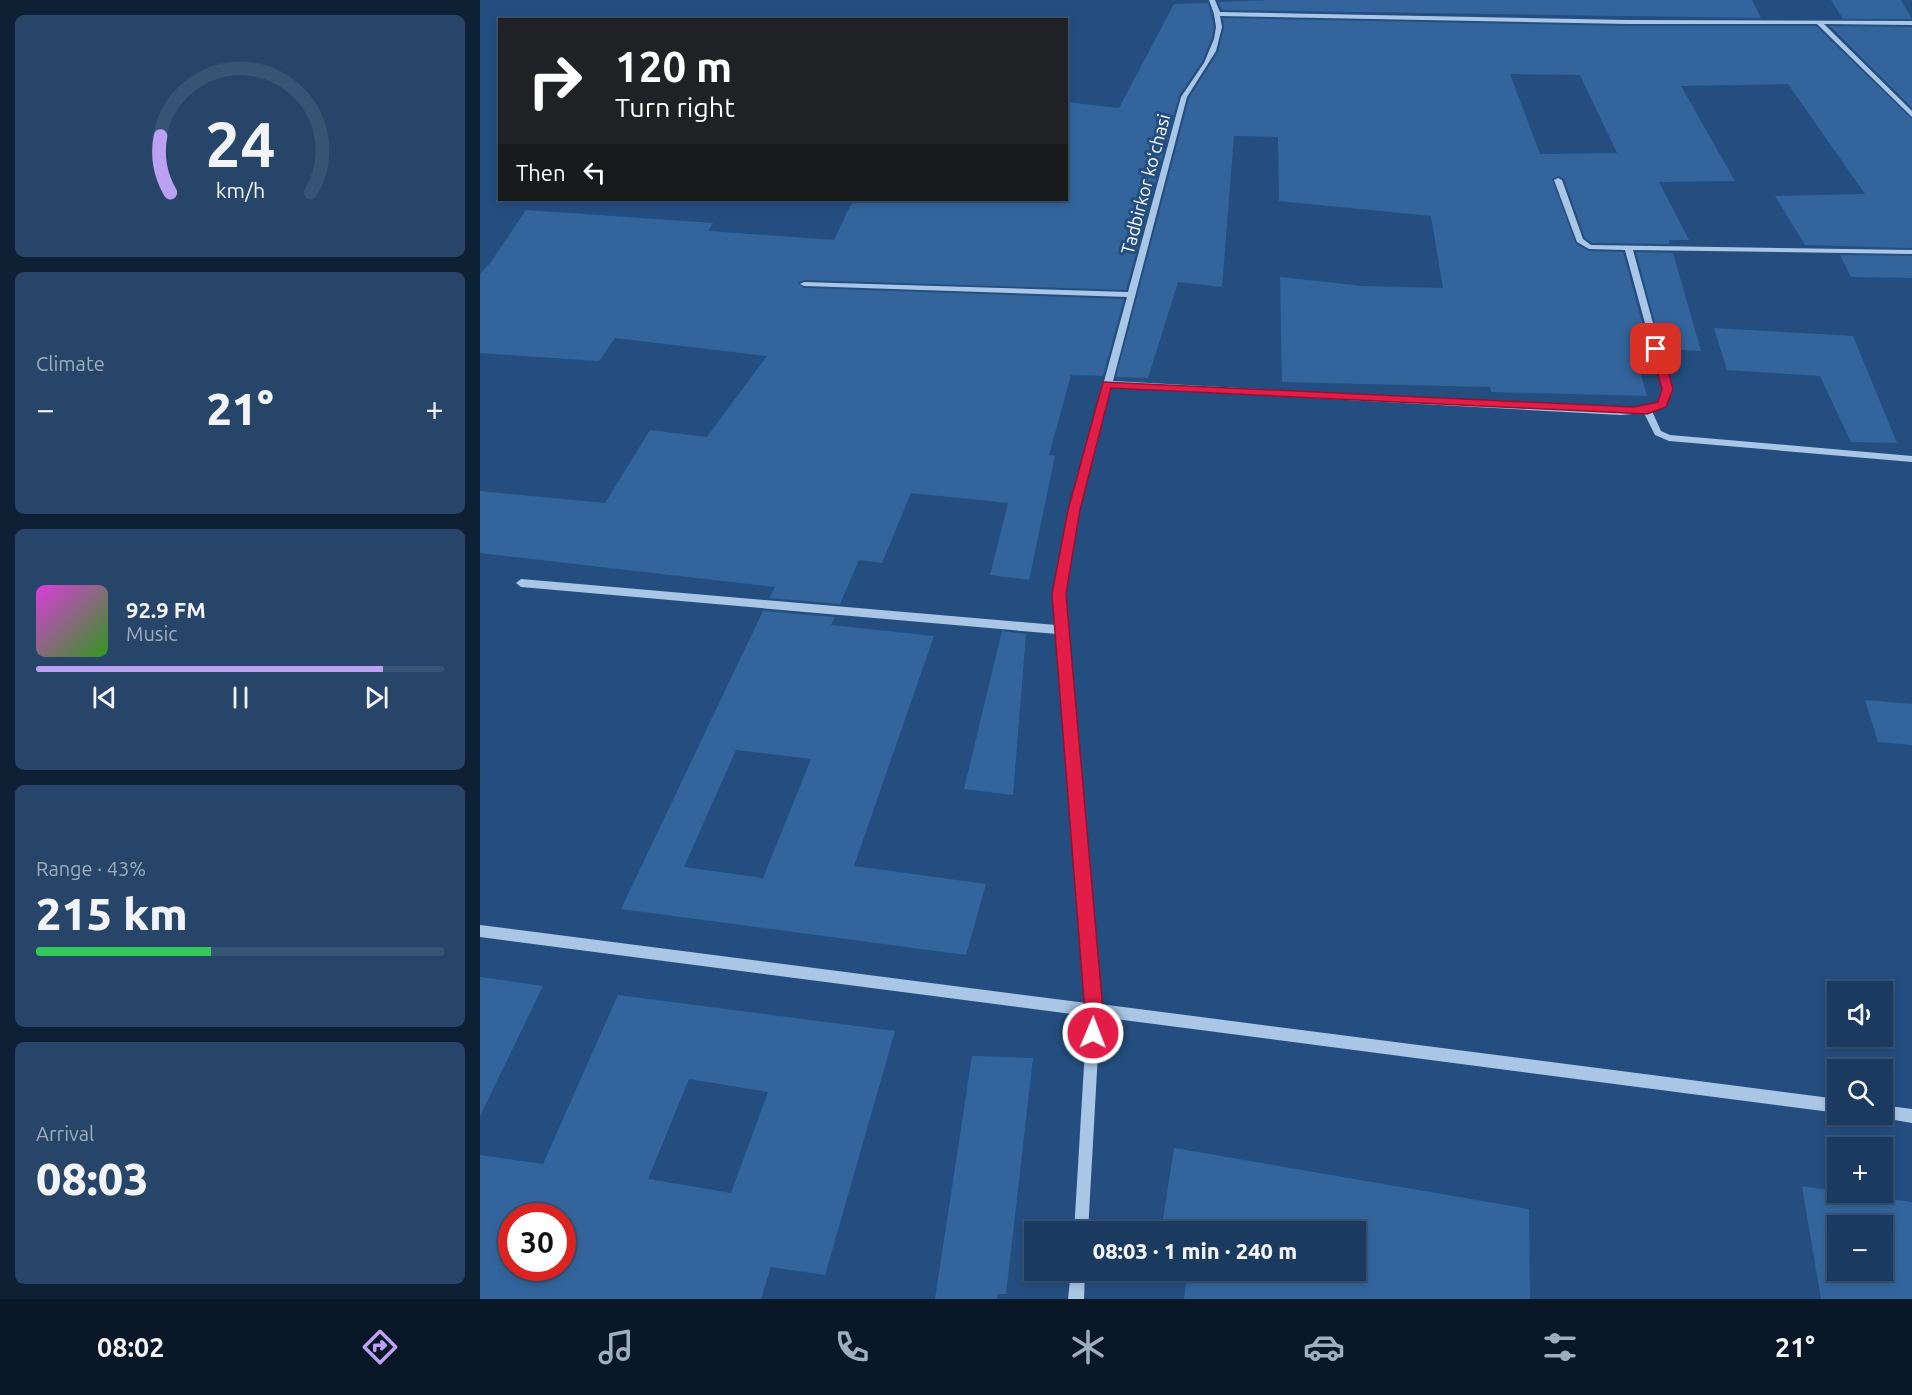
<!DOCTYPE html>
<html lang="en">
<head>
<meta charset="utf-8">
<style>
	body { margin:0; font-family:Ubuntu,sans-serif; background:#274568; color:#f1f3f6; height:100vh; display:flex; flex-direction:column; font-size:22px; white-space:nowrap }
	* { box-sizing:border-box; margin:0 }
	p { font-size:20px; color:#9fadbd }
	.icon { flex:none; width:33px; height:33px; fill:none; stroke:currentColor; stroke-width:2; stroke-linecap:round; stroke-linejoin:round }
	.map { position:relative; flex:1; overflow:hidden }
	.side { display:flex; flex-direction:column; gap:15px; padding:15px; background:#0e2034; width:480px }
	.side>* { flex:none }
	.banner { position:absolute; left:18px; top:18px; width:570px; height:183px; border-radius:0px; box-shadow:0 3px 9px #0003,0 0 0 2px #385474; background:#202124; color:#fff; overflow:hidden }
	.controls { position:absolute; left:1347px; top:981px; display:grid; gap:12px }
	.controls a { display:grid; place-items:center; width:66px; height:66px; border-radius:0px; background:#1a3a5f; box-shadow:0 3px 9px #0003,0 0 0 2px #385474; font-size:30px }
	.speed { position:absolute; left:18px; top:1203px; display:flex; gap:12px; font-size:30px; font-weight:700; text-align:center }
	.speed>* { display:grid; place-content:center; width:78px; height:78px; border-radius:50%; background:#1a3a5f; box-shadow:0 3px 9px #0003,0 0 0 2px #385474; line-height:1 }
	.speed .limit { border:9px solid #d22; background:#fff; color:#111 }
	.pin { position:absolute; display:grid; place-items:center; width:51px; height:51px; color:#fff; margin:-26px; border-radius:12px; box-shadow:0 3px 9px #0006 }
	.me { position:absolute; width:66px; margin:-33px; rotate:1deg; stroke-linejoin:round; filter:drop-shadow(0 0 4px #0008) }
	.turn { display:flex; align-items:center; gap:21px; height:126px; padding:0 18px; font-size:27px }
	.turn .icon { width:78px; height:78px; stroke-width:2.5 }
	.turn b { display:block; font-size:42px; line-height:51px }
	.then { display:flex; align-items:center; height:57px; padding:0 18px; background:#0003; gap:12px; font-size:22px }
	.big { font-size:45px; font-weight:800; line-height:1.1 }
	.side .card { flex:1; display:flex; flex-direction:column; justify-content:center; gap:9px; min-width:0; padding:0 21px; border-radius:9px; background:#274568 }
	.side .dial { align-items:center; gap:0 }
	.dial svg { height:156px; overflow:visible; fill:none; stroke:#385474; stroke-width:7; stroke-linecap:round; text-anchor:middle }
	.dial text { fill:#f1f3f6; stroke:none }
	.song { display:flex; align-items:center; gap:18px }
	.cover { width:72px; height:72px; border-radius:9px; background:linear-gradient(135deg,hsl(300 70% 55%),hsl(110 70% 35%)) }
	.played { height:6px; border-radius:3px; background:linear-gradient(90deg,#bca0f2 85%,#385474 85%) }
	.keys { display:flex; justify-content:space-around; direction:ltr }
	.heat { display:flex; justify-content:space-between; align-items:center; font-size:33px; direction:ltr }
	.charge { height:9px; border-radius:4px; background:linear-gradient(90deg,#34c759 43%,#385474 0) }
	.trip { position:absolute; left:544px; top:1221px; width:342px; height:60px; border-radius:0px; background:#1a3a5f; box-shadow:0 3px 9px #0003,0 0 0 2px #385474; font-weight:800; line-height:60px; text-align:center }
	.tab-bar { display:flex; height:96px; justify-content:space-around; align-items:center; background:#0a1726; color:#9fadbd }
	.tab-bar .icon { width:42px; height:42px }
	.tab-bar .current { color:#bca0f2 }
	.tab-bar b { font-size:27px; color:#f1f3f6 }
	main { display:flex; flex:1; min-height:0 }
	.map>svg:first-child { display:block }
	.building { fill:#33659c; fill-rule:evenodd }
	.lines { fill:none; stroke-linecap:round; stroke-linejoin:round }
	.minor { fill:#a9c6e6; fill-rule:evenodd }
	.route { fill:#e11d48; stroke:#92132f; stroke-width:1.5 }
	.labels { text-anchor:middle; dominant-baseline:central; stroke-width:6; stroke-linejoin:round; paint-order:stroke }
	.far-street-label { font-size:18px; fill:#fff; stroke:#234e7f }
</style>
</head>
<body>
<main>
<section class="side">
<div class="card dial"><svg viewBox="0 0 100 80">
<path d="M14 69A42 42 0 1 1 86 69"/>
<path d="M14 69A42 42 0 0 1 9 40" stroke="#bca0f2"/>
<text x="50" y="56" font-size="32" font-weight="700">24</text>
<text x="50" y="72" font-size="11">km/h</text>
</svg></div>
<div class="card"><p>Climate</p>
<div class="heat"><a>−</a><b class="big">21°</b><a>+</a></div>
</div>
<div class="card">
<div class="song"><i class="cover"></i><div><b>92.9 FM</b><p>Music</p></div></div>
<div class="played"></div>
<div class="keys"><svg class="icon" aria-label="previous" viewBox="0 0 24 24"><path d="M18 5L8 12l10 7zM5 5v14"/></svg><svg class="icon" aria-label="pause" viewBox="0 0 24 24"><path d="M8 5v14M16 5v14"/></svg><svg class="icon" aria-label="next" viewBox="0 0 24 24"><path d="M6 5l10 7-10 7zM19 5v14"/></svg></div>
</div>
<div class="card"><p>Range · 43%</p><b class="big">215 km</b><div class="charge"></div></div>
<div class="card"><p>Arrival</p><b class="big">08:03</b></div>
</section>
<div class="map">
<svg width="1432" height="1299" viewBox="0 0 1432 1299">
	<rect width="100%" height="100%" fill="#234e7f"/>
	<path class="building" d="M 789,0 L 1272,0 L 1281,18 L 742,10 L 738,2 Z
		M 1351,0 L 1421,0 L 1432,19 L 1363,19 Z
		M 728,3 L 734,27 L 732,38 L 722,62 L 699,96 L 646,290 L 324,280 L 318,283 L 324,288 L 644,299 L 623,376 L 591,375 L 569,455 L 575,456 L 549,580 L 510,575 L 528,503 L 431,493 L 402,563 L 379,560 L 360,604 L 289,598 L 295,587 L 0,553 L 0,491 L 125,503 L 170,430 L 227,437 L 287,356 L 135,338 L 119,361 L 0,353 L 0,274 L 11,262 L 46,210 L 233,223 L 228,231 L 354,240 L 373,200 L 586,200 L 586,102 L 639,108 L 694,4 Z
		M 743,18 L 1148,26 L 1336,26 L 1432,119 L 1432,248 L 1325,245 L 1295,196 L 1385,194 L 1308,84 L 1201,86 L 1255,181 L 1179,182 L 1209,240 L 1189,240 L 1190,244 L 1112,243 L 1105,238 L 1084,179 L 1079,176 L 1072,179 L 1096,244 L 1109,251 L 1143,252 L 1169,348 L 1153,347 L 1167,396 L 1011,392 L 1010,387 L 802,382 L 800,277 L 883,286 L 963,288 L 951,216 L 799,201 L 798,137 L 754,136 L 742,287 L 698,282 L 668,378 L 636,377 L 709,98 L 738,52 L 744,28 ZM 1030,74 L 1100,75 L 1137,153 L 1060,154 Z
		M 1350,26 L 1432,27 L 1432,108 Z
		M 1156,252 L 1193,253 L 1221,351 L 1182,349 Z
		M 1360,255 L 1432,256 L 1432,278 L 1371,277 Z
		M 1234,328 L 1373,336 L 1417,443 L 1371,442 L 1340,376 L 1247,370 Z
		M 283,611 L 355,617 L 351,625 L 454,636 L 374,866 L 506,884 L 486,955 L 141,909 ZM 256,750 L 331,759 L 283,878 L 204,867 Z
		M 522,631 L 546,634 L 533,795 L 484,789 Z
		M 1385,700 L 1432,704 L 1432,745 L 1398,742 Z
		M 0,977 L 63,986 L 0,1116 Z
		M 138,995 L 415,1031 L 345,1275 L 291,1267 L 281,1299 L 0,1299 L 0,1155 L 63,1164 ZM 209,1079 L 288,1092 L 251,1193 L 168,1179 ZM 32,1216 L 82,1216 L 82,1268 L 32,1268 Z
		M 492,1056 L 553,1058 L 526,1294 L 518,1294 L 517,1299 L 455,1299 Z
		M 694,1148 L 1049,1209 L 1050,1299 L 704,1299 L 706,1283 L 674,1277 L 675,1270 L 876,1270 L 876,1232 L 681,1232 Z
		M 1404,1163 L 1411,1199 L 1432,1202 L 1432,1299 L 1341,1299 L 1322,1186 L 1358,1192 L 1402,1192 ZM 1358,1226 L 1402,1226 L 1402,1270 L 1358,1270 Z"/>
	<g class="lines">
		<path class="minor" d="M 729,0 L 735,0 L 740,12 L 1148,20 L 1432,21 L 1432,25 L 1344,24 L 1432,111 L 1432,117 L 1337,24 L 1148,24 L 740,16 L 742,27 L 736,51 L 707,97 L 633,381 L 1141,409 L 1166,407 L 1178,402 L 1183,389 L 1145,250 L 1109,249 L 1097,242 L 1074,180 L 1078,178 L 1082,180 L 1103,239 L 1111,245 L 1432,250 L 1432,254 L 1153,250 L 1191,389 L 1185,406 L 1172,411 L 1181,431 L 1190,435 L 1432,456 L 1432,462 L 1189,441 L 1175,435 L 1164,413 L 1141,415 L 631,387 L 599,510 L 584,594 L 620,1004 L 1358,1099 L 1358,1113 L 620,1017 L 608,1232 L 594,1232 L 607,1016 L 0,937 L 0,925 L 607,1003 L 577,634 L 41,587 L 36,583 L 41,579 L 576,625 L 574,594 L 589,510 L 647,297 L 324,286 L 320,284 L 324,282 L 648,292 L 701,97 L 724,63 L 734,39 L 736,27 L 734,14 Z
			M 1402,1105 L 1432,1109 L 1432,1123 L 1397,1117 L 1396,1114 L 1402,1114 Z
			M 591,1270 L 605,1270 L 604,1299 L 588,1299 Z"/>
	</g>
	<path class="route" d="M 1176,346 L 1182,349 L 1193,389 L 1186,407 L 1167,414 L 631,388 L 600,510 L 586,594 L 623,1010 L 619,1039 L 613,1041 L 607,1039 L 572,594 L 588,510 L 623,382 L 1154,407 L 1178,402 L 1182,389 L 1171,349 Z"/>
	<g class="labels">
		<g class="far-street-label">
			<text transform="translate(665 184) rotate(-75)">Tadbirkor koʻchasi</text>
		</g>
	</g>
</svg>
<div class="controls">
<a><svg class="icon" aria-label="sound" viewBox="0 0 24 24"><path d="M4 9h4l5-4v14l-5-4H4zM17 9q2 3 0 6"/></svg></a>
<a><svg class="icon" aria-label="search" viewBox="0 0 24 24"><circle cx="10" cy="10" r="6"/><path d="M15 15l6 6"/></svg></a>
<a>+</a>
<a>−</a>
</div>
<div class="speed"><div class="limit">30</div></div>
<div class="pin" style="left:1176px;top:349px;background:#d93025"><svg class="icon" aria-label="arrive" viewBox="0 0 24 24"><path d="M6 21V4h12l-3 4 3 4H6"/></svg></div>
<svg class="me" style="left:613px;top:1033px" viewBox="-20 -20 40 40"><circle r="17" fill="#e11d48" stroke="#fff" stroke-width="3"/><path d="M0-11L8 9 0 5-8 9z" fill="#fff"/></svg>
<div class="trip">08:03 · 1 min · 240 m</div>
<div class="banner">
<div class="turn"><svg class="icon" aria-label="right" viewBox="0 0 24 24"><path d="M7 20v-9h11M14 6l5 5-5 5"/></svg><div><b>120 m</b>Turn right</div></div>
<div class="then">Then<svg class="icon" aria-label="left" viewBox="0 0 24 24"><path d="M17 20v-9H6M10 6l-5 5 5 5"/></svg></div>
</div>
</div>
</main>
<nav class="tab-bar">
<b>08:02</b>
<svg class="icon current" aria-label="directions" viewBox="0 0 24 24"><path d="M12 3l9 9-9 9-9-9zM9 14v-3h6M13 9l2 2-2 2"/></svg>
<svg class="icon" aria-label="music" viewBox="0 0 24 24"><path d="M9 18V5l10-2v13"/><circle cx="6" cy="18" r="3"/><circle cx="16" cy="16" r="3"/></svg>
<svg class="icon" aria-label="phone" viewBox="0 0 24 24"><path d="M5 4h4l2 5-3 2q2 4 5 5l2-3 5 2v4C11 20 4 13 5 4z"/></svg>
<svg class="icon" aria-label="climate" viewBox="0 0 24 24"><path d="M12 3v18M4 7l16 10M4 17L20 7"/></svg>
<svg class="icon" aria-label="car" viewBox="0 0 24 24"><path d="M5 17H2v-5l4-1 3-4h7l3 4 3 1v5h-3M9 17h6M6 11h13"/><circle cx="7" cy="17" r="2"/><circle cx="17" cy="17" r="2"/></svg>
<svg class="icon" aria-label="filters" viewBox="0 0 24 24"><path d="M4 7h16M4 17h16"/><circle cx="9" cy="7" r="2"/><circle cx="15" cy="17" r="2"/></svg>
<b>21°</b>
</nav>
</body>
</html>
